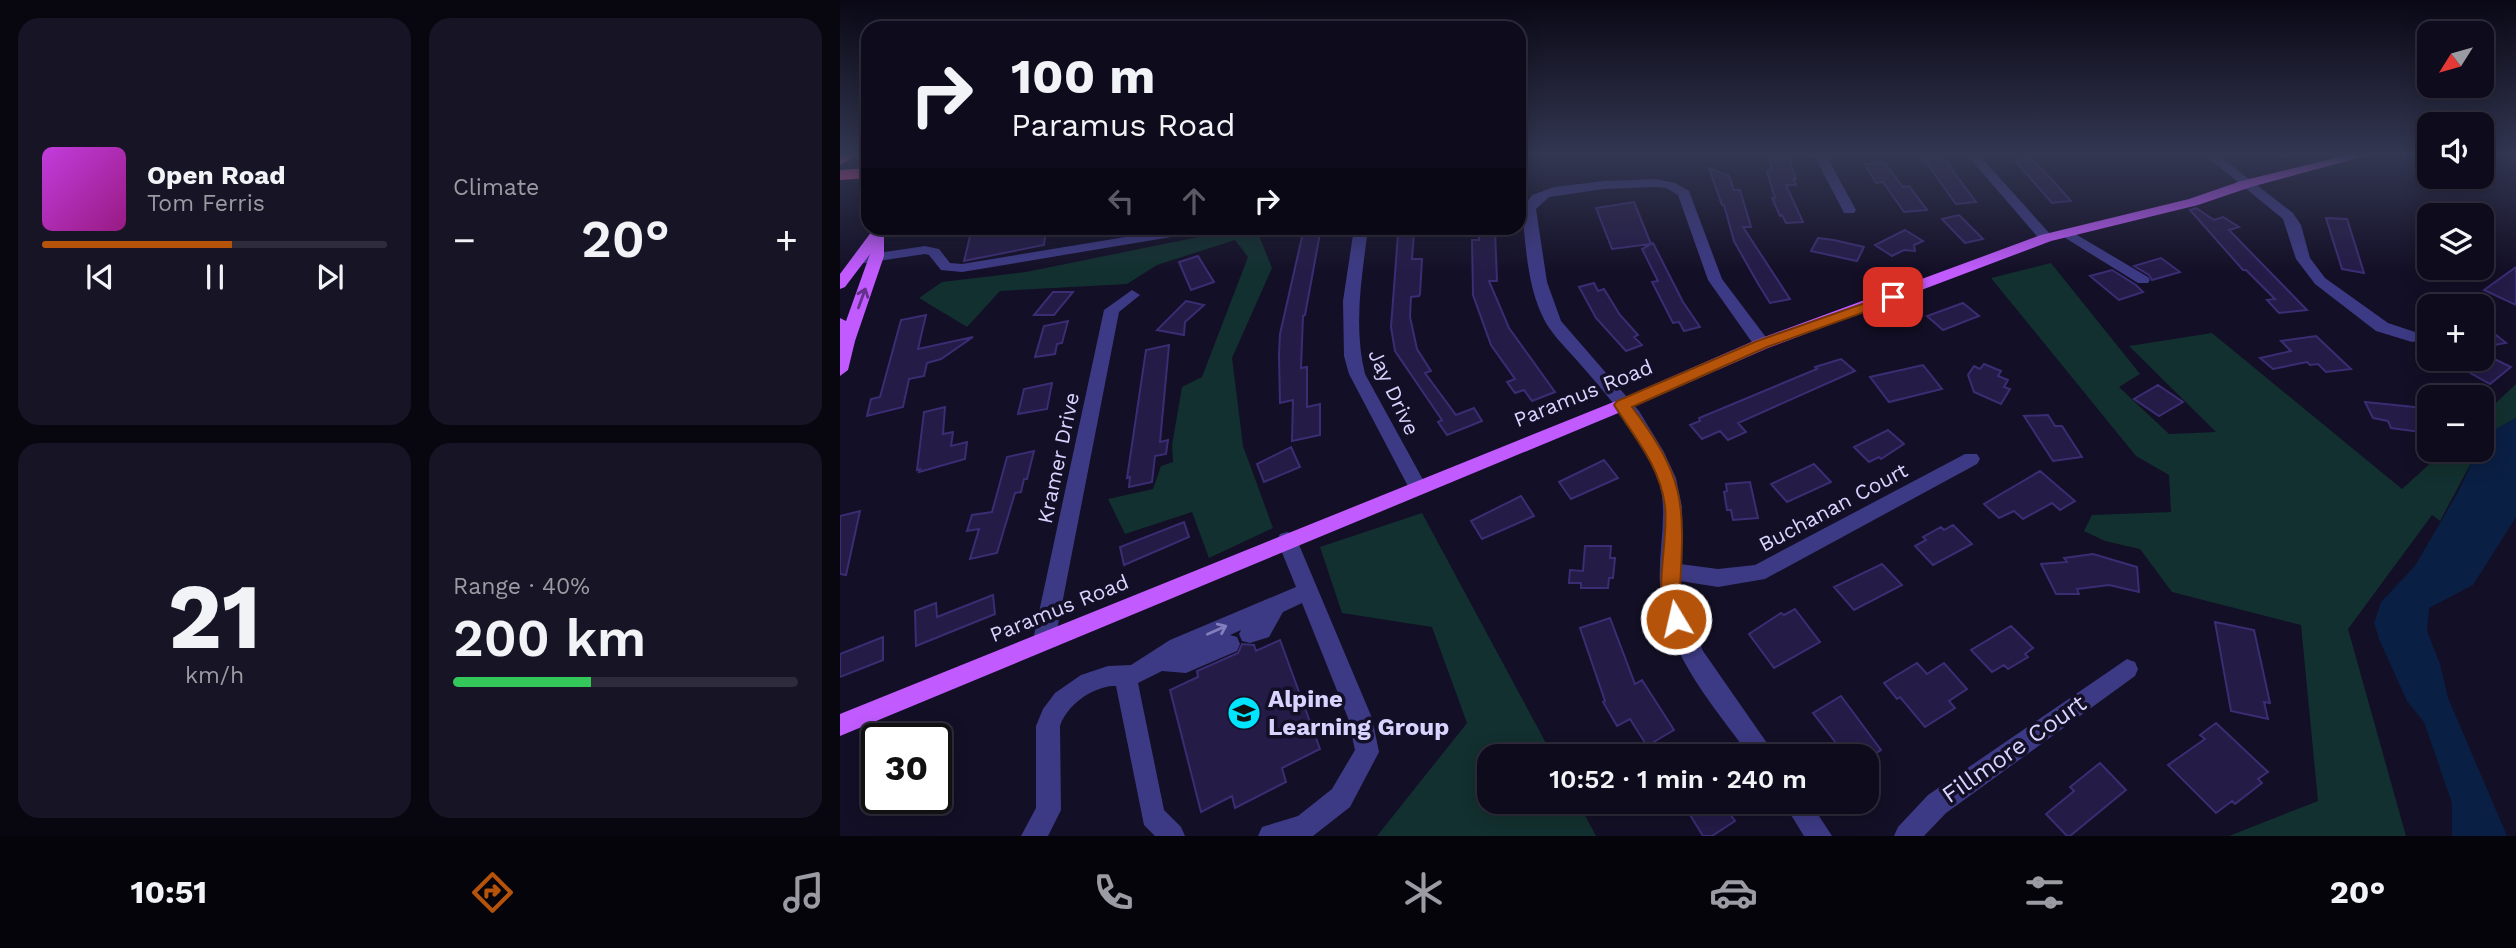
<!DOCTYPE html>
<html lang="en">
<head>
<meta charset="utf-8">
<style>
	body { margin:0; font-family:"Work Sans",sans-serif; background:#171425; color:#f1f3f6; height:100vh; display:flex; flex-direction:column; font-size:26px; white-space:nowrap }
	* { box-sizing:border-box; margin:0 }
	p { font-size:23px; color:#9b9ba3 }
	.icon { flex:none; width:38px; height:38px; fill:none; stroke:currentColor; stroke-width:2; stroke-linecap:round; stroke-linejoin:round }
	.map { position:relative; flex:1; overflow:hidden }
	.panel { display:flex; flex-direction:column; gap:18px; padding:18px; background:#08060f; width:840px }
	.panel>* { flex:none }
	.hud { position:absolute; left:21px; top:21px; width:665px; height:214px; border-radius:21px; box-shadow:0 4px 18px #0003,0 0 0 2px #2e2b3b; background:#0e0b1c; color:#f1f3f6; overflow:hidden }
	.needle { width:46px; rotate:233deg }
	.fabs { position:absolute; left:1577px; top:21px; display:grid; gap:14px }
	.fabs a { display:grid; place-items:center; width:77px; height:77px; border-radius:14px; background:#0e0b1c; box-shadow:0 4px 18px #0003,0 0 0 2px #2e2b3b; font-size:35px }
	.speed { position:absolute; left:21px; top:723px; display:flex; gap:14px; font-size:35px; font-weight:700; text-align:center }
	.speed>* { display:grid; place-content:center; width:91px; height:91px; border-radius:50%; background:#0e0b1c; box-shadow:0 4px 18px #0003,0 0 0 2px #2e2b3b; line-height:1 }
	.speed .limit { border:4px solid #111; border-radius:10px; background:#fff; color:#111 }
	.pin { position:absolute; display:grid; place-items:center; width:60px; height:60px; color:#fff; margin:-30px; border-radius:14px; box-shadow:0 4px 10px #0006 }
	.me { position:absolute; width:77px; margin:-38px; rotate:351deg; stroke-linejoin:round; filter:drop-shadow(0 0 5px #0008) }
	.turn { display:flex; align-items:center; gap:24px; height:147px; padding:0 35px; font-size:32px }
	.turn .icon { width:91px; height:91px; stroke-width:2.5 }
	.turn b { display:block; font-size:49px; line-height:60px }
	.lanes { display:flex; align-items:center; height:66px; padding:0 35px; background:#0003; justify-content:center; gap:35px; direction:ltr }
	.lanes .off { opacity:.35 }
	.big { font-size:52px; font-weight:600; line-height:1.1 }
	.panel .widget { flex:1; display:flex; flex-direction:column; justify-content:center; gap:10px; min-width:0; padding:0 24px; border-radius:21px; background:#171425 }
	.panel .dial { align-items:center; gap:0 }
	.dial b { font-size:91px; line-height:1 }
	.song { display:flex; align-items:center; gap:21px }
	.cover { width:84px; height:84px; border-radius:10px; background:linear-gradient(135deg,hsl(290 70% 55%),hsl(310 70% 35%)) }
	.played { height:7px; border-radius:4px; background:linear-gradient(90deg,#b45309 55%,#2e2b3b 55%) }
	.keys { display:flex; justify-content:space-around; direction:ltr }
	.heat { display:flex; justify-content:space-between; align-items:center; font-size:38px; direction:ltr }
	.charge { height:10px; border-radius:5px; background:linear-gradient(90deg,#34c759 40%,#2e2b3b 0) }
	.panel .tiles { flex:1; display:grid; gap:18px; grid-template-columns:repeat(2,1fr) }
	.trip { position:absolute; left:637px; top:744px; width:402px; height:70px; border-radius:21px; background:#0e0b1c; box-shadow:0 4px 18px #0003,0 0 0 2px #2e2b3b; font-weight:600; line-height:70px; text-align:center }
	.tabs { display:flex; height:112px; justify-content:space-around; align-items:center; background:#06040b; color:#9b9ba3 }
	.tabs .icon { width:49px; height:49px }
	.tabs .selected { color:#b45309 }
	.tabs b { font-size:32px; color:#f1f3f6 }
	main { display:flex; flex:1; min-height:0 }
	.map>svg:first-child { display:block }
	.green { fill:#12302f }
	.water { fill:#0a1f44 }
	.building { fill:#241b47; stroke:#3b2d73; stroke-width:2 }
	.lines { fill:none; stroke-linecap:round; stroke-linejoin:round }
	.minor { fill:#3d3a85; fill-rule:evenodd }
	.major { fill:#c25bff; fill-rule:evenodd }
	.highway { fill:#ff4fa3; fill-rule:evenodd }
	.oneway { stroke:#623188 }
	.oneway2 { stroke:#837fbc }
	.route { fill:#b45309; stroke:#753606; stroke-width:2 }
	.labels { text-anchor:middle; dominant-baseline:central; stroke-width:7; stroke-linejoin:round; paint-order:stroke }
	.street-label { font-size:21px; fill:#d9d4ff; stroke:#130f26 }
	.near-poi-label { font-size:24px; font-weight:bold; fill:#d9d4ff; stroke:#130f26; text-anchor:start }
	.near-street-label { font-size:24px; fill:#d9d4ff; stroke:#130f26 }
</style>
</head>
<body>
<main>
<section class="panel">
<div class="tiles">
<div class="widget">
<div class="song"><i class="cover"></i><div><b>Open Road</b><p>Tom Ferris</p></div></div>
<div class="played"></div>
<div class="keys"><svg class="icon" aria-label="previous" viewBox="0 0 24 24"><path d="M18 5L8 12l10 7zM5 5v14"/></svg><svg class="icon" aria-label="pause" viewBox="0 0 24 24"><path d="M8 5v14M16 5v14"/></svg><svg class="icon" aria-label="next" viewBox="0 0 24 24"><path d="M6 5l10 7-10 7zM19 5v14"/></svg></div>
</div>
<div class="widget"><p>Climate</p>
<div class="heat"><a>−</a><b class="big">20°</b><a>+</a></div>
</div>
<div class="widget dial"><b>21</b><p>km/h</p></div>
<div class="widget"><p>Range · 40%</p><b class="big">200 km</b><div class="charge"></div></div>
</div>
</section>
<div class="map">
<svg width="1676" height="836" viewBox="0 0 1676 836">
	<rect width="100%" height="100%" fill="#130f26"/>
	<path class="green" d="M 385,228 L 416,228 L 432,268 L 392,358 L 403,446 L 433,528 L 369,558 L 352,512 L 285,534 L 268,499 L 313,489 L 321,466 L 333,462 L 332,445 L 342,387 L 362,377 L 408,257 L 395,240 L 317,265 L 287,284 L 160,291 L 127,327 L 79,298 L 102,282 L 186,272 L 383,232 Z
		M 1211,263 L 1300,374 L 1279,387 L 1329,434 L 1376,432 L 1289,346 L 1372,333 L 1562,489 L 1605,450 L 1638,450 L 1600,521 L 1592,515 L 1508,629 L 1566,836 L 1389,836 L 1478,801 L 1461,625 L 1332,592 L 1300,549 L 1265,541 L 1244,531 L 1252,515 L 1331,512 L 1329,475 L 1296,456 L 1151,278 Z
		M 1676,384 L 1676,418 L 1658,428 L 1642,442 L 1642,416 Z
		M 582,513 L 713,756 L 649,756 L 649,802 L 738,802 L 756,836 L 537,836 L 627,723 L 592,627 L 502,613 L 480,547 Z"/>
	<path class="water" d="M 1676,418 L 1676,517 L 1633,585 L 1589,608 L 1587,631 L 1600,664 L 1608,698 L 1667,836 L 1612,836 L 1612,803 L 1584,722 L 1567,701 L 1539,639 L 1534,623 L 1541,602 L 1575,566 L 1618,492 L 1638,450 L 1642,450 L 1642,442 L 1658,428 Z"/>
	<path class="building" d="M 928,155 L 948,155 L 956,179 L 953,179 L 956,185 L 946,185 L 963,222 L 946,223 L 942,215 L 940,216 L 932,198 L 935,198 L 927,172 L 932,168 Z
		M 1081,155 L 1101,155 L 1136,202 L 1116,204 Z
		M 1192,159 L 1215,183 L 1231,201 L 1212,203 L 1175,161 Z
		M 1045,163 L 1063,187 L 1069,186 L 1087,210 L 1064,212 L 1043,182 L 1036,183 L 1025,164 Z
		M 869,168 L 889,176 L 894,190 L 900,190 L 911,227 L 903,227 L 950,299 L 930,303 L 917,282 L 894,241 L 884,205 L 882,205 Z
		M 794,202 L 811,244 L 772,249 L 756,208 Z
		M 1356,208 L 1374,220 L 1383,217 L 1399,227 L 1389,230 L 1467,310 L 1439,313 L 1427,300 L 1435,299 L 1406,270 L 1403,270 L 1350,210 Z
		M 1119,215 L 1143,239 L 1125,243 L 1102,219 Z
		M 1486,218 L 1507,219 L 1524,273 L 1502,269 Z
		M 132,228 L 206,228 L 204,245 L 124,261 Z
		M 464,228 L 481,228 L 465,315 L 463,316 L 461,368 L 467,367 L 467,407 L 480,404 L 480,435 L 452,441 L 453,400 L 440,403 L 439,355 L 440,334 Z
		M 1065,230 L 1083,241 L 1074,245 L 1075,251 L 1064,250 L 1052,256 L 1035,245 Z
		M 655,231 L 657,281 L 649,281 L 669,328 L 715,392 L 692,401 L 684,390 L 675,393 L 667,382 L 675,379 L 651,345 L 633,295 L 632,240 L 639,240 L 639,232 Z
		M 574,233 L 572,259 L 582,259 L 580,294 L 579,296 L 571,297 L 570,317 L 577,349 L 591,371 L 585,373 L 616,415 L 634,408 L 642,421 L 607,435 L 598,422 L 602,420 L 555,351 L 551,327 L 558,234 Z
		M 978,238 L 994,240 L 1024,247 L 1017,261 L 971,251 Z
		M 813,243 L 843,302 L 860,327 L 844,331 L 839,322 L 833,323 L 812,282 L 818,281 L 802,249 Z
		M 358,256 L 374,282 L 351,290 L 339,262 Z
		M 1321,258 L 1340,272 L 1312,280 L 1309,275 L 1294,266 Z
		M 1676,267 L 1676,305 L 1644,290 Z
		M 1272,270 L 1296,285 L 1303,292 L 1279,300 L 1250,276 Z
		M 754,283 L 758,291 L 764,289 L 780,315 L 798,335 L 794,337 L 802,345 L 786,351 L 756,318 L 739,287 Z
		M 213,292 L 233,292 L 214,315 L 194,315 Z
		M 346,301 L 364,305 L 345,322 L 344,335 L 317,330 Z
		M 1123,303 L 1139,316 L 1103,330 L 1087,316 Z
		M 86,315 L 78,349 L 133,337 L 101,359 L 87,363 L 84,376 L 69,379 L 63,407 L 27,416 L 31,399 L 40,397 L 61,320 Z
		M 228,321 L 222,343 L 217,344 L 215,354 L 195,357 L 204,326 Z
		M 1642,324 L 1666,343 L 1642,347 Z
		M 1476,336 L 1511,369 L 1486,372 L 1478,364 L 1470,365 L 1467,362 L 1433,369 L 1420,358 L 1451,351 L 1441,341 Z
		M 329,345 L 320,442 L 328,440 L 326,454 L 315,456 L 312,482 L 289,487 L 290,477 L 287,478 L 306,350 Z
		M 1646,355 L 1671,367 L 1650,384 L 1625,370 Z
		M 1001,359 L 1015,371 L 898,423 L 906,432 L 888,440 L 880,431 L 862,439 L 850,425 L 860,421 L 859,418 L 977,369 L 975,367 Z
		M 1144,364 L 1161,371 L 1158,376 L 1168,380 L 1164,387 L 1170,389 L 1161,404 L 1134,392 L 1128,375 L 1134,366 L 1140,369 Z
		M 1083,365 L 1102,389 L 1049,402 L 1030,377 Z
		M 212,383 L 207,409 L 178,414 L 184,389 Z
		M 1318,385 L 1343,402 L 1319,416 L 1294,399 Z
		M 1525,402 L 1584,408 L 1589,418 L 1589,433 L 1551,428 L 1548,421 L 1533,418 Z
		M 105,407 L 103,434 L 113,432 L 111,446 L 127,442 L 125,459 L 79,472 L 80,469 L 77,470 L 84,412 Z
		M 1208,415 L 1215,426 L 1222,426 L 1242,457 L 1213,461 L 1184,416 Z
		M 1048,430 L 1064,444 L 1041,459 L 1039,457 L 1029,462 L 1014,447 Z
		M 451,447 L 460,467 L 424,482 L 417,464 Z
		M 194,451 L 187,479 L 184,479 L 181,492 L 175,493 L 157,553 L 130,559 L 139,529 L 127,531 L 132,515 L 152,512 L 167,457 Z
		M 764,460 L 778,478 L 731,499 L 719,482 Z
		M 974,464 L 991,482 L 947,502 L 931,484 Z
		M 1200,471 L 1235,501 L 1220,510 L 1212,503 L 1183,519 L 1174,511 L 1159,518 L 1144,504 Z
		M 910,482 L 918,518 L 893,520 L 891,510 L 887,510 L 884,492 L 887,491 L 886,484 Z
		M 681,496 L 694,516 L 642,539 L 631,521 Z
		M 20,511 L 6,575 L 0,574 L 0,516 Z
		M 344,522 L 349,537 L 284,565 L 280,547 Z
		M 1113,525 L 1132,544 L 1093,565 L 1075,546 L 1086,540 L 1083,537 L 1101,527 L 1104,530 Z
		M 745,546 L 771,546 L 770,558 L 775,558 L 773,578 L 769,578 L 768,588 L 741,588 L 741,583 L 729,583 L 730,570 L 743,571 Z
		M 1253,554 L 1297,567 L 1299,592 L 1269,585 L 1237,589 L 1239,594 L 1216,594 L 1201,564 L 1227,562 L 1224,558 Z
		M 1042,564 L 1062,585 L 1014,610 L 994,587 Z
		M 153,595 L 155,614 L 76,646 L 75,611 L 96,603 L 97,617 Z
		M 955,609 L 980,642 L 934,668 L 909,634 L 941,613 L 944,615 Z
		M 770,618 L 795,684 L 802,680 L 834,730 L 807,746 L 790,719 L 777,726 L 763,702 L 765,701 L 740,628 Z
		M 1375,622 L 1414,630 L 1430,703 L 1424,702 L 1428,719 L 1391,711 Z
		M 1171,626 L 1193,648 L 1185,654 L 1188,657 L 1168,669 L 1164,665 L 1152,672 L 1131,650 Z
		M 43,637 L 43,660 L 0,677 L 0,654 Z
		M 440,640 L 480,749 L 442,768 L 446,782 L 395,808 L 392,796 L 361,812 L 330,690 L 358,677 L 357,671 L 398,653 L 402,644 L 414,645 L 416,651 Z
		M 1077,663 L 1087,674 L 1104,663 L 1127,689 L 1109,701 L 1115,708 L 1085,727 L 1060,697 L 1057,699 L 1044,683 Z
		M 1001,696 L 1041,750 L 1032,756 L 1006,756 L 973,713 Z
		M 1376,723 L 1428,772 L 1418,779 L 1422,783 L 1395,804 L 1392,801 L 1376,813 L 1328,765 L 1365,739 L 1360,735 Z
		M 1260,763 L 1286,790 L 1230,836 L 1227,836 L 1206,814 L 1234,791 L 1230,787 Z
		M 842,802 L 882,802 L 895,821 L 872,836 L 863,836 Z"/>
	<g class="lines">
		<path class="minor" d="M 974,155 L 986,155 L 1016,210 L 1014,213 L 1004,213 Z
			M 1127,155 L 1139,155 L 1211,235 L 1211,241 L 1201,241 Z
			M 1365,155 L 1378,155 L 1453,213 L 1461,225 L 1470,258 L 1485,278 L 1548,323 L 1578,333 L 1580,337 L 1578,341 L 1572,342 L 1536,331 L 1475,284 L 1456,259 L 1443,219 Z
			M 815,179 L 835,183 L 849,191 L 882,279 L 928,340 L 930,344 L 928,348 L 916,348 L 868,280 L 838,195 L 826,188 L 815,187 L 764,189 L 709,197 L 696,209 L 707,282 L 721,321 L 799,411 L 824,452 L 836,478 L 842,507 L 840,564 L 878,569 L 915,565 L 1125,454 L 1137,454 L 1140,459 L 1137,464 L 925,579 L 878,587 L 840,581 L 846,615 L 863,651 L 936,756 L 910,756 C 875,708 828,655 821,594 C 815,554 832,512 816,473 C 798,431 770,398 740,364 C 729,351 715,338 706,323 C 687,289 686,247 682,209 L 692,195 L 714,187 L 764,181 Z
			M 340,228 L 368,228 L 361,232 L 122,272 L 101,270 L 89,255 L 85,254 L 18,264 L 11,260 L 18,256 L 85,246 L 99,249 L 110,263 L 122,264 Z
			M 514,228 L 528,228 C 522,277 513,325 525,374 L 587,487 L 585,492 L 571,492 L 509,374 L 504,356 L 503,301 Z
			M 1227,229 L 1308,277 L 1310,280 L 1308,283 L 1298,283 L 1222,236 L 1220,233 Z
			M 292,290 L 300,295 L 279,312 L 215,640 L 212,647 L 204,650 L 196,647 L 193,640 L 264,310 Z
			M 447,532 L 454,534 L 457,540 L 532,718 L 539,752 L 510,807 L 473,836 L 418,836 L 422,827 L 458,816 L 492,789 L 515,750 L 508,718 L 462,603 L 443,612 L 429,637 L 410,643 L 402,641 L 399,634 L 401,630 L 390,635 L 397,637 L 400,644 L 397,651 L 346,673 L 322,671 L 298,683 L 324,810 L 341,827 L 345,836 L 315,836 L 304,825 L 276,686 L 272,686 C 251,688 227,705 220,726 L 221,810 L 208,836 L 181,836 L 196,808 L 196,726 L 203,709 L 215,693 L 241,675 L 268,666 L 291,665 L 330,640 L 456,587 L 437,540 L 440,534 Z
			M 1287,659 L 1295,662 L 1298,669 L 1295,676 L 1106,813 L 1084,836 L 1054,836 L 1058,827 L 1088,795 Z
			M 943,802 L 970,802 L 992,836 L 964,836 Z"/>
		<path class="major" d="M 1508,155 L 1528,155 L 1411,187 L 1358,205 L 1211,241 L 928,348 L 788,409 L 0,736 L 0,714 L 776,401 L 916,340 L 1201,235 L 1349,199 L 1401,181 Z
			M 37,230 L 44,234 L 44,256 L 15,341 L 8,370 L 0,376 L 0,318 L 6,321 L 30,254 L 5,287 L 0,289 L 0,274 L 32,231 Z"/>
		<path class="highway" d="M 0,155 L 17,155 L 0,165 Z
			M 28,168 L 28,178 L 0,180 L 0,170 Z"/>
	</g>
	<defs><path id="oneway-shaft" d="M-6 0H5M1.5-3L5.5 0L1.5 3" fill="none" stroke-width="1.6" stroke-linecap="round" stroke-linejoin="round" transform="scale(1.75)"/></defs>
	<use class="oneway" href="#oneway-shaft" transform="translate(22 298) rotate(-70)"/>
	<use class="oneway2" href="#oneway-shaft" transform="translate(377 630) rotate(-24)"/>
	<linearGradient id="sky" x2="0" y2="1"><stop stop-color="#0a0815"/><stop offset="0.57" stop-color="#333752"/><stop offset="1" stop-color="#333752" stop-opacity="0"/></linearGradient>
	<rect width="1676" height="272" fill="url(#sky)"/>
	<path class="route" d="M 1053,293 L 1060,297 L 1058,300 L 927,347 L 792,407 C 845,477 845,503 840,588 C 840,600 848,613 843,625 L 836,627 L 829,625 C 812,588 829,545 825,506 C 820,466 795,438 774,405 L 777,401 L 917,341 Z"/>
	<defs>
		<symbol id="school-disc" viewBox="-11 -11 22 22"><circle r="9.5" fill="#00e5ff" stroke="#130f26"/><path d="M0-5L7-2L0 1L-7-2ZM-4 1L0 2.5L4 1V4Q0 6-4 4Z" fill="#111"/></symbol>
	</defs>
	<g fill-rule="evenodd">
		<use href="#school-disc" x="385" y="694" width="38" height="38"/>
	</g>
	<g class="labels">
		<g class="street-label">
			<text transform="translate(554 392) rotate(65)">Jay Drive</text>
			<text transform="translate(743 393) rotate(-22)">Paramus Road</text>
			<text transform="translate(218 458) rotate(-78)">Kramer Drive</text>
			<text transform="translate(993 507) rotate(-28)">Buchanan Court</text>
			<text transform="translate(219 608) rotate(-22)">Paramus Road</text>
		</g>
		<g class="near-poi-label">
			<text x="428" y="699">Alpine<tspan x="428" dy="28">Learning Group</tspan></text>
		</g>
		<g class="near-street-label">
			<text transform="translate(1174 749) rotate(-35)">Fillmore Court</text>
		</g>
	</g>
</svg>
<div class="fabs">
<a><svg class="needle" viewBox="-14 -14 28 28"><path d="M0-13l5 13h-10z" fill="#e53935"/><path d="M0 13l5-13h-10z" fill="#9b9ba3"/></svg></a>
<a><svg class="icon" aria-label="sound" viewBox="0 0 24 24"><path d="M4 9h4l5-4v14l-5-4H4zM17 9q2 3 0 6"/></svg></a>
<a><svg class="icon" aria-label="layers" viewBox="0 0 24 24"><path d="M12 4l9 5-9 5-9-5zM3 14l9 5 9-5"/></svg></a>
<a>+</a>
<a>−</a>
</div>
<div class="speed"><div class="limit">30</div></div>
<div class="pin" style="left:1053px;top:297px;background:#d93025"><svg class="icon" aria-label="arrive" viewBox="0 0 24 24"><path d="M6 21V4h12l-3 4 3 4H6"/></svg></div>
<svg class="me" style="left:836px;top:619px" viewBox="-20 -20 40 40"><circle r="17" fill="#b45309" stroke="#fff" stroke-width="3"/><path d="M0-11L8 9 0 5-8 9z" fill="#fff"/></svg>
<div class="trip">10:52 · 1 min · 240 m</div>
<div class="hud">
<div class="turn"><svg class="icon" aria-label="right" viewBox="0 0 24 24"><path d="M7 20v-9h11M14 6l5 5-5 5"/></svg><div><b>100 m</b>Paramus Road</div></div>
<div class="lanes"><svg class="icon off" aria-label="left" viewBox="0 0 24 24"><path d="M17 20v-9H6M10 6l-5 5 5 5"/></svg><svg class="icon off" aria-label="ahead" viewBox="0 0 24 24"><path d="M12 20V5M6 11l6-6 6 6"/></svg><svg class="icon" aria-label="right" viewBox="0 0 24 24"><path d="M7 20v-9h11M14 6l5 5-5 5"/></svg></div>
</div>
</div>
</main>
<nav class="tabs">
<b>10:51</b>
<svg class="icon selected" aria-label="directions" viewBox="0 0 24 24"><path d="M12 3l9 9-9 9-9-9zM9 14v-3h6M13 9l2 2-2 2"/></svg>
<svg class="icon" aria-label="music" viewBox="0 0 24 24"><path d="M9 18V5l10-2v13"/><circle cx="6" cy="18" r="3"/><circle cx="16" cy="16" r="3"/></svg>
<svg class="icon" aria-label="phone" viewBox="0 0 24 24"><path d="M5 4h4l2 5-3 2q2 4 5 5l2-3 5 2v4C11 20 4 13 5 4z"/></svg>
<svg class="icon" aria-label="climate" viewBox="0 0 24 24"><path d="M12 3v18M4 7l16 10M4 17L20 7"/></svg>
<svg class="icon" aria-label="car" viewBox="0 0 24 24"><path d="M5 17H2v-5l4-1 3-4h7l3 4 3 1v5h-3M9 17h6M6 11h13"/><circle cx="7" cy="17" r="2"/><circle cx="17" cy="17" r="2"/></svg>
<svg class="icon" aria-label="filters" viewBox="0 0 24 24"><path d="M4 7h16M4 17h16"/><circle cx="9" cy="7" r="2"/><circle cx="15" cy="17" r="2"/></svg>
<b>20°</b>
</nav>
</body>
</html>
